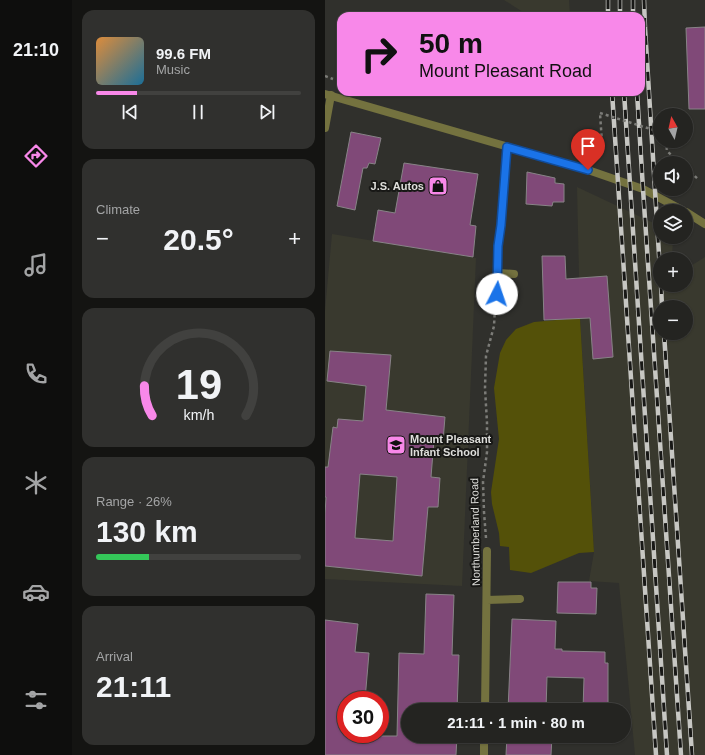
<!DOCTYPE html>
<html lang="en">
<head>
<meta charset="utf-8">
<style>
	body { margin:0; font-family:Helvetica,sans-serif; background:#30302e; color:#f1f3f6; height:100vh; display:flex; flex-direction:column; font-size:15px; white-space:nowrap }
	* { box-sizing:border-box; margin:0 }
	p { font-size:13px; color:#a3a4a5 }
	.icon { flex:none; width:22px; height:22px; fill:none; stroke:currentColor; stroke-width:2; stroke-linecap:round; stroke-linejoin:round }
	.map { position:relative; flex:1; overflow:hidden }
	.drawer { display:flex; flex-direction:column; gap:10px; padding:10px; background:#141412; width:253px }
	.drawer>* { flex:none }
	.banner { position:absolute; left:12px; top:12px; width:308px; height:84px; border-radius:12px; box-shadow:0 1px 3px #0004,0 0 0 1px #41413f; background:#f888e9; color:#111; overflow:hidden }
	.needle { width:26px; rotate:352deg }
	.fabs { position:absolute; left:328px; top:108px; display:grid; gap:8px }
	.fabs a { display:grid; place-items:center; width:40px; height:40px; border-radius:50%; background:#242421; box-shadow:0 1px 3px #0004,0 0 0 1px #41413f; font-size:20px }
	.speed { position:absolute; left:12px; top:691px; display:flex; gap:8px; font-size:20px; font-weight:700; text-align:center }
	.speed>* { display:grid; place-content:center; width:52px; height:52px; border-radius:50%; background:#242421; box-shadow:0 1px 3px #0004,0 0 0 1px #41413f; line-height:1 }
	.speed .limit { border:6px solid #d22; background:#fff; color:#111 }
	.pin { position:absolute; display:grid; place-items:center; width:34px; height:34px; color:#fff; margin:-41px -17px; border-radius:50% 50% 50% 0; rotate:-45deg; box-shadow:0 0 4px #0007 }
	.pin .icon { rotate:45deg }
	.me { position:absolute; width:44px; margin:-22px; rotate:4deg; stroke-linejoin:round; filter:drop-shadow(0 0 3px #0008) }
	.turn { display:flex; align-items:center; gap:14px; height:84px; padding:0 16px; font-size:18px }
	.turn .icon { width:52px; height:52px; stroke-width:2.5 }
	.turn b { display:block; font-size:28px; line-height:34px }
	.big { font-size:30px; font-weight:700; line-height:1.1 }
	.drawer .card { flex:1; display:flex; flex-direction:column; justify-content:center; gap:6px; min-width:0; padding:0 14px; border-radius:12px; background:#30302e }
	.drawer .dial { align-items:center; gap:0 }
	.dial svg { height:104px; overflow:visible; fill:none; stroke:#41413f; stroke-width:7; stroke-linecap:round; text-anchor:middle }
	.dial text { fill:#f1f3f6; stroke:none }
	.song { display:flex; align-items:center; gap:12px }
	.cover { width:48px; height:48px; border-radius:6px; background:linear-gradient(135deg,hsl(30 70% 55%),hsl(200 70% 35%)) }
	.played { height:4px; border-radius:2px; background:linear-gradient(90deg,#f888e9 20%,#41413f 20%) }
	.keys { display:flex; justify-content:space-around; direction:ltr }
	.heat { display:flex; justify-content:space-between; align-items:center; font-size:22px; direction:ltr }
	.charge { height:6px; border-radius:3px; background:linear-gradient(90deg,#34c759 26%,#41413f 0) }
	.trip { position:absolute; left:76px; top:703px; width:230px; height:40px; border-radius:20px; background:#242421; box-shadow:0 1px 3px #0004,0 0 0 1px #41413f; font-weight:700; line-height:40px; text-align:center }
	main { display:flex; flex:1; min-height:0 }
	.tab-bar { display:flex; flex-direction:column; width:72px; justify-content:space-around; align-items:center; background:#0e0e0d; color:#a3a4a5 }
	.tab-bar .icon { width:28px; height:28px }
	.tab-bar .on { color:#f888e9 }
	.tab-bar b { font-size:18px; color:#f1f3f6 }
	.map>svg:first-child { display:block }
	.built { fill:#39392e; fill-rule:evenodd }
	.green { fill:#545109 }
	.building { fill:#804978; stroke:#888387; fill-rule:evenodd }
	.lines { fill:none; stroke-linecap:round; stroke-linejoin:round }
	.path { stroke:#7c7c78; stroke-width:2.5; stroke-dasharray:3 3; stroke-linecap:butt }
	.minor { stroke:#74723f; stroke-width:8 }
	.tertiary { stroke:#74723f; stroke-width:8 }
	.rail-casing { stroke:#c7c7c3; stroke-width:4.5 }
	.rail { stroke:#181816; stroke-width:3; stroke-dasharray:9; stroke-linecap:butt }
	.path-bridge { stroke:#7c7c78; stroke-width:2.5; stroke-dasharray:3 3; stroke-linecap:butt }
	.route-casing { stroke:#114b97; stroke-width:10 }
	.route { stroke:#1a73e8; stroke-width:7 }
	.labels { text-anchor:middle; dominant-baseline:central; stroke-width:4; stroke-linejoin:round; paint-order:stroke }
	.poi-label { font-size:11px; font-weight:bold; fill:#dfdfdc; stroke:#181816; text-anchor:end }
	.street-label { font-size:11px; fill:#dfdfdc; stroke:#181816 }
</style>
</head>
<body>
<main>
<nav class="tab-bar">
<b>21:10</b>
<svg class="icon on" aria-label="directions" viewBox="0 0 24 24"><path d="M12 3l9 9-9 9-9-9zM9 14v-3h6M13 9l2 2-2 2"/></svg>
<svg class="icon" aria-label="music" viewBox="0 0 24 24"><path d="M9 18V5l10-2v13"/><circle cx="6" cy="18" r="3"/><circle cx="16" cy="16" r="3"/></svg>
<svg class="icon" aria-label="phone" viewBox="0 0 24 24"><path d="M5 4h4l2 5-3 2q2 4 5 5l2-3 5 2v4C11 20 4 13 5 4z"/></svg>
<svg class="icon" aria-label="climate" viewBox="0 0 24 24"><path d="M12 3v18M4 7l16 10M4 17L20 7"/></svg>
<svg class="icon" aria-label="car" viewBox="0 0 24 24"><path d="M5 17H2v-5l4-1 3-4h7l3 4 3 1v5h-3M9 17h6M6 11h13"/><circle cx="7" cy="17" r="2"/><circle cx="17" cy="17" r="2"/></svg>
<svg class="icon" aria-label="filters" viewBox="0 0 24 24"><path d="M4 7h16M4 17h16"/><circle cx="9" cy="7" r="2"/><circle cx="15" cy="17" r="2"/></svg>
</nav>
<section class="drawer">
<div class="card">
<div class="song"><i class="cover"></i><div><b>99.6 FM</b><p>Music</p></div></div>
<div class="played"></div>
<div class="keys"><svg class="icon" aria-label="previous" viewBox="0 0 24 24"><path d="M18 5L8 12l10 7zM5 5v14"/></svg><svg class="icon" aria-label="pause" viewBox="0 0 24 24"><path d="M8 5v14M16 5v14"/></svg><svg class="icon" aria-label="next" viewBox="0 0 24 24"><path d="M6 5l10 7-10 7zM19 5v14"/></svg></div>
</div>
<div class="card"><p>Climate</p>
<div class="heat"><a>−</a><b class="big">20.5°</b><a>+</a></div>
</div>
<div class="card dial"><svg viewBox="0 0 100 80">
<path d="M14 69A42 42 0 1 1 86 69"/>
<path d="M14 69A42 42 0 0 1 8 46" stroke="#f888e9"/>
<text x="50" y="56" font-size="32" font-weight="700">19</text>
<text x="50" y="72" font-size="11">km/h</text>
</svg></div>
<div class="card"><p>Range · 26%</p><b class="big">130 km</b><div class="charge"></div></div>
<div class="card"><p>Arrival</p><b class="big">21:11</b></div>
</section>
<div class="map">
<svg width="380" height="755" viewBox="0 0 380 755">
	<rect width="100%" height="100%" fill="#30302c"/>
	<path class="built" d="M 179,0 L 244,0 L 245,16 L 204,16 Z
		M 252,187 L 335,226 L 335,237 L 348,237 L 347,259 L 335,259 L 335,285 L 361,285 L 361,269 L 380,257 L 380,755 L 310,755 L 294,583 L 264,581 L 269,552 L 255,318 ZM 335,307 L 361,307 L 361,333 L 335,333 Z
		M 7,234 L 151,258 L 137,586 L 0,579 L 0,311 Z"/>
	<path class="green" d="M 255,318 L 269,552 L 254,553 L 206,573 L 185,570 L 184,547 L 175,546 L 174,533 L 167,504 L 166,492 L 174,439 L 169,388 L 175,353 L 181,340 L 191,329 L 209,322 Z"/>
	<path class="building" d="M 380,27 L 380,109 L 364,109 L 361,28 Z
		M 26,132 L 56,138 L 50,164 L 44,163 L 42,168 L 38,168 L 30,210 L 12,206 Z
		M 79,163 L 153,174 L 145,225 L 151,226 L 148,257 L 48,241 L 53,210 L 70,213 Z
		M 202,172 L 230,178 L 230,183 L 239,184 L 239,202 L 228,202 L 227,206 L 201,204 Z
		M 217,256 L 240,256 L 241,279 L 282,276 L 288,357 L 268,359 L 265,318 L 219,320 Z
		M 5,351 L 66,355 L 61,410 L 120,417 L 118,441 L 109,440 L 106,477 L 115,478 L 113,507 L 103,507 L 97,576 L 0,566 L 0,515 L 1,497 L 0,497 L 0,467 L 3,467 L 8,427 L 12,428 L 13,419 L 38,421 L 41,386 L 2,381 ZM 35,474 L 72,477 L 68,541 L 30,538 Z
		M 233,582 L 266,582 L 266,588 L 272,588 L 271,614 L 232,613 Z
		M 101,594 L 129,595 L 127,655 L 134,655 L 132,710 L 83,710 L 83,736 L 132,736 L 131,755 L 0,755 L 0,620 L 33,624 L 30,652 L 44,653 L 40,700 L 21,700 L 21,734 L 35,734 L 35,736 L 72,736 L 74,653 L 99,654 Z
		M 187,619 L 231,621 L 230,649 L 237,649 L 237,651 L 280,652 L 280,663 L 283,663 L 283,710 L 258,710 L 259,678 L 222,677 L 221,710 L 183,710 Z
		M 182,736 L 227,736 L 226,755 L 181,755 Z"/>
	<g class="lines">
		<path class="path" d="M 0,76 L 8,79
			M 341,141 L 342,151 L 355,163
			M 269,151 L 277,143 L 275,113
			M 361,168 L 374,180
			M 161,538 L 159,512 L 158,482 L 162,452 L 162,423 L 160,388 L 161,356 L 169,326 L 170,308"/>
		<path class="minor" d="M 0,128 L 6,95
			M 173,273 L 189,274
			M 172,294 L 173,246 L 176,225 L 182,147
			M 162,600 L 195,599
			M 160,710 L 162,551
			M 159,755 L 159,736"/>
		<path class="tertiary" d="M 0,94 L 263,170 L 318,189 L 359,211
			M 361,212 L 380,224"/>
		<defs>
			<path id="rail" d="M 283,0 L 283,16
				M 295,0 L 295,16
				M 308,0 L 308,16
				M 319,0 L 320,28 L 335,271
				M 287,92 L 331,755
				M 299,92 L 342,755
				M 312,92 L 318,189 L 356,755
				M 336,285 L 337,307
				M 339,333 L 367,755"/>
		</defs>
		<use href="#rail" class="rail-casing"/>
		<use href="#rail" class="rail"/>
		<path class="path-bridge" d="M 275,113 L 335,132"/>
	</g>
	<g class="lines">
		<defs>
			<path id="route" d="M 172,294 L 173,246 L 176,225 L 182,147 L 263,170"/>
		</defs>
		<use href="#route" class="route-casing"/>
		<use href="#route" class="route"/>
	</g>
	<defs>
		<symbol id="shop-square" viewBox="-11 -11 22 22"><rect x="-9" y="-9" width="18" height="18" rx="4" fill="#f888e9" stroke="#181816"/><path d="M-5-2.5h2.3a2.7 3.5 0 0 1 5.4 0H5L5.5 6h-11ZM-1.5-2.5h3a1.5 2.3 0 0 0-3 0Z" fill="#111"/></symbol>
		<symbol id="school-square" viewBox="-11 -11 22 22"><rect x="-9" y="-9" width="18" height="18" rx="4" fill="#f888e9" stroke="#181816"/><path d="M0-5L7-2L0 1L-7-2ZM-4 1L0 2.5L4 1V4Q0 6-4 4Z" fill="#111"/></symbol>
	</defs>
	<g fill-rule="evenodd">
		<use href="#shop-square" x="102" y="175" width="22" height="22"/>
		<use href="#school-square" x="60" y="434" width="22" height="22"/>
	</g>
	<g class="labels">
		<g class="poi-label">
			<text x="99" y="186">J.S. Autos</text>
			<text x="85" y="439" text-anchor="start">Mount Pleasant<tspan x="85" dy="13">Infant School</tspan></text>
		</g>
		<g class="street-label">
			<text transform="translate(150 532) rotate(-91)">Northumberland Road</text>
		</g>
	</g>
</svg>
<div class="fabs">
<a><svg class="needle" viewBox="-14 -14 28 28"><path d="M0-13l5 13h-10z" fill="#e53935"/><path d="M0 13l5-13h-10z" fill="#a3a4a5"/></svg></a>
<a><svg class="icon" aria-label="sound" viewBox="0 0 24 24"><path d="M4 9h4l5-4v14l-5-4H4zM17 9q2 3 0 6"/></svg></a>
<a><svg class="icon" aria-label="layers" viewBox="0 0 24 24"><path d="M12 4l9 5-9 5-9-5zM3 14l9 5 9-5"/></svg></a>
<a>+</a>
<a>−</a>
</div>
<div class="speed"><div class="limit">30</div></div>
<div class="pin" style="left:263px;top:170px;background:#d93025"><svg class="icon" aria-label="arrive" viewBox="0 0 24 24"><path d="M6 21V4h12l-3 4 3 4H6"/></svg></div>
<svg class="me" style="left:172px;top:294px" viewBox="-20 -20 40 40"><circle r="19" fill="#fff"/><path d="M0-13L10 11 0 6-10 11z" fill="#1a73e8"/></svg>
<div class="trip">21:11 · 1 min · 80 m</div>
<div class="banner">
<div class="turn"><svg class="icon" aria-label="right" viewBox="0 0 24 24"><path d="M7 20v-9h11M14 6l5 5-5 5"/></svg><div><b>50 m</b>Mount Pleasant Road</div></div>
</div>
</div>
</main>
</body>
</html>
